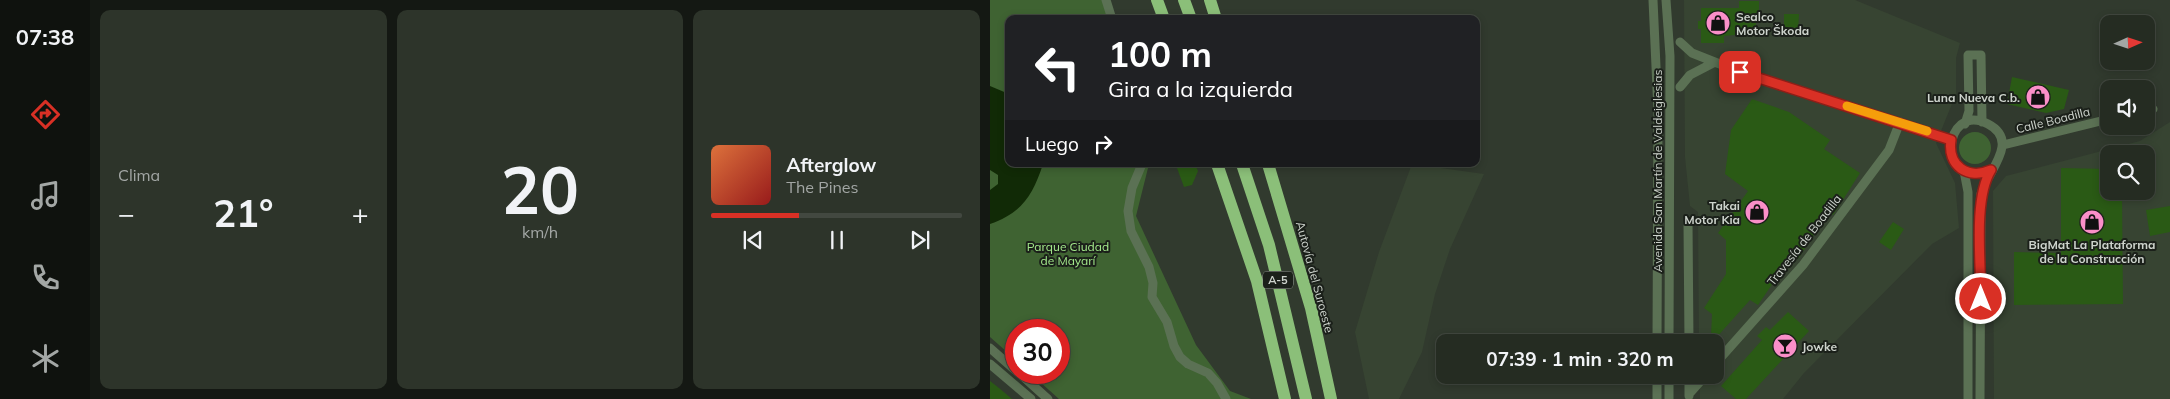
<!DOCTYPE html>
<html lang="es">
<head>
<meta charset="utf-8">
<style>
	body { margin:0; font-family:Mulish,sans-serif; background:#2d342a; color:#f1f3f6; height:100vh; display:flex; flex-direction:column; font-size:19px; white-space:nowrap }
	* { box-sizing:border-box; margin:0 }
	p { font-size:16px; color:#a3a7a5 }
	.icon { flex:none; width:28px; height:28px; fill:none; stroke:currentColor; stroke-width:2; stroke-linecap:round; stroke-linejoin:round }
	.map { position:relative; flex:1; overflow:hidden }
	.drawer { display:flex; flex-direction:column; gap:10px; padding:10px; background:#141813; width:900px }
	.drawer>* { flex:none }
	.guide { position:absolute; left:15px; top:15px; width:475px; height:152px; border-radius:10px; box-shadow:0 2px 8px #0003,0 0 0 1px #424840; background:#202124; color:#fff; overflow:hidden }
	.needle { width:32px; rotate:87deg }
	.controls { position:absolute; left:1110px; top:15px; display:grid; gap:10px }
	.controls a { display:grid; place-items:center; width:55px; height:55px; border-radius:10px; background:#252c22; box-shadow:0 2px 8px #0003,0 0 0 1px #424840; font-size:25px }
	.speed { position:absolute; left:15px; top:319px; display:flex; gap:10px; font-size:25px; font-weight:700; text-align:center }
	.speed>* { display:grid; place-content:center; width:65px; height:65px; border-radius:50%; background:#252c22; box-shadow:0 2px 8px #0003,0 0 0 1px #424840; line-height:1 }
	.speed .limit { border:8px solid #d22; background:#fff; color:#111 }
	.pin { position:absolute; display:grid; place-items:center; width:42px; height:42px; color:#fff; margin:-21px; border-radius:10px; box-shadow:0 2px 8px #0006 }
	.me { position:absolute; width:55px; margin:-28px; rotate:0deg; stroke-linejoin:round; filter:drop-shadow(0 0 4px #0008) }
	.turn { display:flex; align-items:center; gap:18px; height:105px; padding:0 20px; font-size:22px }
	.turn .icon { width:65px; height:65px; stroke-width:2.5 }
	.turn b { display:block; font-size:35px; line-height:42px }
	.then { display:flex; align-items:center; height:48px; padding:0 20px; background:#0003; gap:10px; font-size:19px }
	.big { font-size:38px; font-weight:700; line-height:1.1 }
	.drawer .widget { flex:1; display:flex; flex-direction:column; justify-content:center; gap:8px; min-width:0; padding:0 18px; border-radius:10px; background:#2d342a }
	.drawer .dial { align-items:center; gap:0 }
	.dial b { font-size:65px; line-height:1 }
	.song { display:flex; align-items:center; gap:15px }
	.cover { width:60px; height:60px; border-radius:8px; background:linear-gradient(135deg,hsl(20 70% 55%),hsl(0 70% 35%)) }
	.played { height:5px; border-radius:2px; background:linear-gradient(90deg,#d93025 35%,#424840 35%) }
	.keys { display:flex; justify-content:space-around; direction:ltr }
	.heat { display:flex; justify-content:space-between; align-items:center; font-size:28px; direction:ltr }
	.drawer .tiles { flex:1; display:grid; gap:10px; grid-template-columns:repeat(3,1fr) }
	.trip { position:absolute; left:446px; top:334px; width:288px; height:50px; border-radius:10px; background:#252c22; box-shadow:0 2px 8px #0003,0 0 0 1px #424840; font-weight:700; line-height:50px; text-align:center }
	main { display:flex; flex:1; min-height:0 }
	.tab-bar { display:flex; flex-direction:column; width:90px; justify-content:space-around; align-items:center; background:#0f120e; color:#a3a7a5 }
	.tab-bar .icon { width:35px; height:35px }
	.tab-bar .active { color:#d93025 }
	.tab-bar b { font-size:22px; color:#f1f3f6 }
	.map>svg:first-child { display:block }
	.built { fill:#374432; fill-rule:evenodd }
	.green { fill:#3f6332 }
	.water { fill:#112a06 }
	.building { fill:#2a5a15 }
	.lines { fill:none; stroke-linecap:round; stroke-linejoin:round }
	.minor { stroke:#5b7154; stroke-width:9 }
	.highway { stroke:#8bbf79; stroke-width:12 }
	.route-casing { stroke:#8d1f18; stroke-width:12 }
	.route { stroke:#d93025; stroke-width:9 }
	.slow { stroke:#f59e0b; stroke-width:9 }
	.labels { text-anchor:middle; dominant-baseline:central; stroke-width:4; stroke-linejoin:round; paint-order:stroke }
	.shield { fill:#1b201a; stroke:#989d97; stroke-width:1 }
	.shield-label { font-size:11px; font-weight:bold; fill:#cdd3cc }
	.poi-label { font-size:12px; font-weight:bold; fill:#cdd3cc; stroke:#1b201a; text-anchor:start }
	.street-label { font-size:12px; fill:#cdd3cc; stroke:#1b201a }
	.park-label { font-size:12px; fill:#a3e88b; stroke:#1b201a }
</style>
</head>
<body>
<main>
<nav class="tab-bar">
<b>07:38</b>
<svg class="icon active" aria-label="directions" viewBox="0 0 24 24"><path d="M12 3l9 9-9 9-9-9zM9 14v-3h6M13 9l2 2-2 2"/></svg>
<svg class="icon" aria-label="music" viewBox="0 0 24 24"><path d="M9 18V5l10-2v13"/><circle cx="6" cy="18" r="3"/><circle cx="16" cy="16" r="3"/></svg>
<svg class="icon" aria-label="phone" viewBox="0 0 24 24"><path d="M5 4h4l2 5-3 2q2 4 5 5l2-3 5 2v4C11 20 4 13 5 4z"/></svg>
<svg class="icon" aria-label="climate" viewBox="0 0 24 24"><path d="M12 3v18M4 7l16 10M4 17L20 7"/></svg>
</nav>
<section class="drawer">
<div class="tiles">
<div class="widget"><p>Clima</p>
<div class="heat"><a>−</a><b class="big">21°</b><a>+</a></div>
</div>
<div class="widget dial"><b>20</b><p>km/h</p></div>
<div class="widget">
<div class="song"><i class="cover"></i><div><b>Afterglow</b><p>The Pines</p></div></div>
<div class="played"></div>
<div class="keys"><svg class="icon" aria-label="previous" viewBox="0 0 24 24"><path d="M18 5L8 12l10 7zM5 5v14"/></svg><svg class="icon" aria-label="pause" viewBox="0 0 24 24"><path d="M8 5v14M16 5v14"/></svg><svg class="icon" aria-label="next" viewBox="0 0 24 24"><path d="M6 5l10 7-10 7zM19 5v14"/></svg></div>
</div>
</div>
</section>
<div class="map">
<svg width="1180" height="399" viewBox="0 0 1180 399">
	<rect width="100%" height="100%" fill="#313a2e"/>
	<path class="built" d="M 694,0 L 865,0 L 970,43 L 966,58 L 966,94 L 946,143 L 965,183 L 969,228 L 942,244 L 814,373 L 793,399 L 710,399 L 710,375 L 725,375 L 725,342 L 709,342 L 708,212 L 700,206 L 695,157 Z
		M 1180,122 L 1180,399 L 1004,399 L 1003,191 L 1016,176 L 1150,141 ZM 1119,154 L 1156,154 L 1156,191 L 1119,191 Z
		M 422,164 L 494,174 L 460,249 L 445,294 L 432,352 L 409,399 L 379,399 L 365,332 L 389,252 Z"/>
	<path class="green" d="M 0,0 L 118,0 L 126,19 L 19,19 L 19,164 L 159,164 L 146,216 L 206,345 L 240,391 L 261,399 L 69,399 L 40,373 L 69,372 L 69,330 L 26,330 L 26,360 L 0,337 Z
		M969 148a16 16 0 1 1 32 0a16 16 0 1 1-32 0Z"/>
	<path class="water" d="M 0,86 L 19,94 L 19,164 L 53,164 C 43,195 32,213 0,224 L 0,190 L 8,184 L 8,175 L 0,170 Z"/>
	<path class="building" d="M 749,1 L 769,1 L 769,13 L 766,13 L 766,33 L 734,36 L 734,43 L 711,43 L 711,29 L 708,29 L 708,21 L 711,21 L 711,8 L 749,8 Z
		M 794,14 L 809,14 L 808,33 L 794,34 Z
		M 1022,77 L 1079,90 L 1074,109 L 1056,113 L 1017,104 Z
		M 762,99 L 799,112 L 840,140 L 834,149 L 870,173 L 849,206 L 843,215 L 839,212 L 808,259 L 802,255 L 768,305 L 760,300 L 725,339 L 721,336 L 722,314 L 714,308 L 736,274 L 736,240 L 728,233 L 758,191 L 735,174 L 741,130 Z
		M 189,164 L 205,164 L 208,171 L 202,185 L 194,187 L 187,168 Z
		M 1071,168 L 1119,169 L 1119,191 L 1132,191 L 1133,304 L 1024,305 L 1024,252 L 1071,253 Z
		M 1180,206 L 1180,232 L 1160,236 L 1156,210 Z
		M 903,222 L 914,229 L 901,250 L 889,242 Z
		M 798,312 L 819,331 L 756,399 L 746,399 L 731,386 L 772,340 L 767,336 L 776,327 L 780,330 Z
		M 0,381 L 9,388 L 22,399 L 0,399 Z"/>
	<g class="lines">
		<path class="minor" d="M 116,0 L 122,19
			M 663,0 L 668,111 L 667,342
			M 676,0 L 680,56 L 679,342
			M 690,42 L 702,53 L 750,72 L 961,140
			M 690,87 L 700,75 L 725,62
			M 1156,110 L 1163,109
			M 975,124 L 979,111 L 978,55 L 991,55 L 992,122
			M 1013,145 L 1119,119
			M 152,164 L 142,188 L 138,211 L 141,231 L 159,267 L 163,283 L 162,297 L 177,322 L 184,346 L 190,357 L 198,364 L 218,373 L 227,383 L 236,399
			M 974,171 L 978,192 L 978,399
			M 698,223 L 699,342
			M 0,348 L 26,371
			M 0,364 L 41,399
			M 725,364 L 813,265 L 899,150 L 910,122
			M 28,372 L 58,399
			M 699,375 L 699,396
			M 699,394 L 716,375
			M 667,399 L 667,375
			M 679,399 L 679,375
			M 990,399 L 991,194 C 997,172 1031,141 998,124 C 952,100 945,195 1001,169"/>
		<path class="highway" d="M 167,0 L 174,19
			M 194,0 L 201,19
			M 220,0 L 226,19
			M 227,164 L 267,281 L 295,399
			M 252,164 L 279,245 L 316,399
			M 278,164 L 321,308 L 341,399"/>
	</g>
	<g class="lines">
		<defs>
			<path id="route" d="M 750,72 L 961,140 C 957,166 978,180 1001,170 C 983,199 991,263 991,299"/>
		</defs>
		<use href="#route" class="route-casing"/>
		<use href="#route" class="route"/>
		<path class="slow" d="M 857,106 L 937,131"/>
	</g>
	<defs>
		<symbol id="shop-disc" viewBox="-11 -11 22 22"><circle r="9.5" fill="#fa8fc8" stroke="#1b201a"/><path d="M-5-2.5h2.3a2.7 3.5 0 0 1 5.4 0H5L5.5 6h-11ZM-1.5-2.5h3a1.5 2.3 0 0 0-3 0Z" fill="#111"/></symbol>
		<symbol id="bar-disc" viewBox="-11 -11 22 22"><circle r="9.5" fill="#fa8fc8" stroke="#1b201a"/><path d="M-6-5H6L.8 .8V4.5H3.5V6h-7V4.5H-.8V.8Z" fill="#111"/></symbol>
	</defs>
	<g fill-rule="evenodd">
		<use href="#shop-disc" x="714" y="9" width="28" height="28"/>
		<use href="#shop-disc" x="1034" y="83" width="28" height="28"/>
		<use href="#shop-disc" x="753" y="198" width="28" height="28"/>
		<use href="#shop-disc" x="1088" y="208" width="28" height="28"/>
		<use href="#bar-disc" x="781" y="332" width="28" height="28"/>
	</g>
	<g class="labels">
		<rect class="shield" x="273" y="271.5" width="30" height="17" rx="4"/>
		<g class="shield-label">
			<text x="288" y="280">A-5</text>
		</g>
		<g class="poi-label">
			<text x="746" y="16">Sealco<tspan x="746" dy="14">Motor Škoda</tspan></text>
			<text x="1030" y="97" text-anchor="end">Luna Nueva C.b.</text>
			<text x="750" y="205" text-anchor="end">Takai<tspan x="750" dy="14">Motor Kia</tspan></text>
			<text x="1102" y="244" text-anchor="middle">BigMat La Plataforma<tspan x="1102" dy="14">de la Construcción</tspan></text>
			<text x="812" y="346">Jowke</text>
		</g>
		<g class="street-label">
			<text transform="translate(1063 120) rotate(-14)">Calle Boadilla</text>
			<text transform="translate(667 171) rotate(-90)">Avenida San Martín de Valdeiglesias</text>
			<text transform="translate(814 240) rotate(-52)">Travesía de Boadilla</text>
			<text transform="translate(325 277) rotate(75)">Autovía del Suroeste</text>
		</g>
		<g class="park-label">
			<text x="78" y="246">Parque Ciudad<tspan x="78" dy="14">de Mayarí</tspan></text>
		</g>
	</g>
</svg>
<div class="controls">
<a><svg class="needle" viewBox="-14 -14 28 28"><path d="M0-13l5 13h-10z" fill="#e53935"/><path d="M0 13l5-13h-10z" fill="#a3a7a5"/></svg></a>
<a><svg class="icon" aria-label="sound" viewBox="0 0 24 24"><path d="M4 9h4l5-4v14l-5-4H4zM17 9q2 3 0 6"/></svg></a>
<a><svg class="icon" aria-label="search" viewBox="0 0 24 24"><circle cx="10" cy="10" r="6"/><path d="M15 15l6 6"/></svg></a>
</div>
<div class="speed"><div class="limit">30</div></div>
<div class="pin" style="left:750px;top:72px;background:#d93025"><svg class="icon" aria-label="arrive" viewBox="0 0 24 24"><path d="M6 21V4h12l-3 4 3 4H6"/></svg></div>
<svg class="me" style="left:991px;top:299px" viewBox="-20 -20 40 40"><circle r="17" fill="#d93025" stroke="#fff" stroke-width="3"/><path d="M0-11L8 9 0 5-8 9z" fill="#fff"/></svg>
<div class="trip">07:39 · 1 min · 320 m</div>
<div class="guide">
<div class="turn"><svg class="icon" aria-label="left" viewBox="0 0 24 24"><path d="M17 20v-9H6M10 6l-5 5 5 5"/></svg><div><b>100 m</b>Gira a la izquierda</div></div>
<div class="then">Luego<svg class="icon" aria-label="right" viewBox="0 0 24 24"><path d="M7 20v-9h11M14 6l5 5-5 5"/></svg></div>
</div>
</div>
</main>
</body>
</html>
